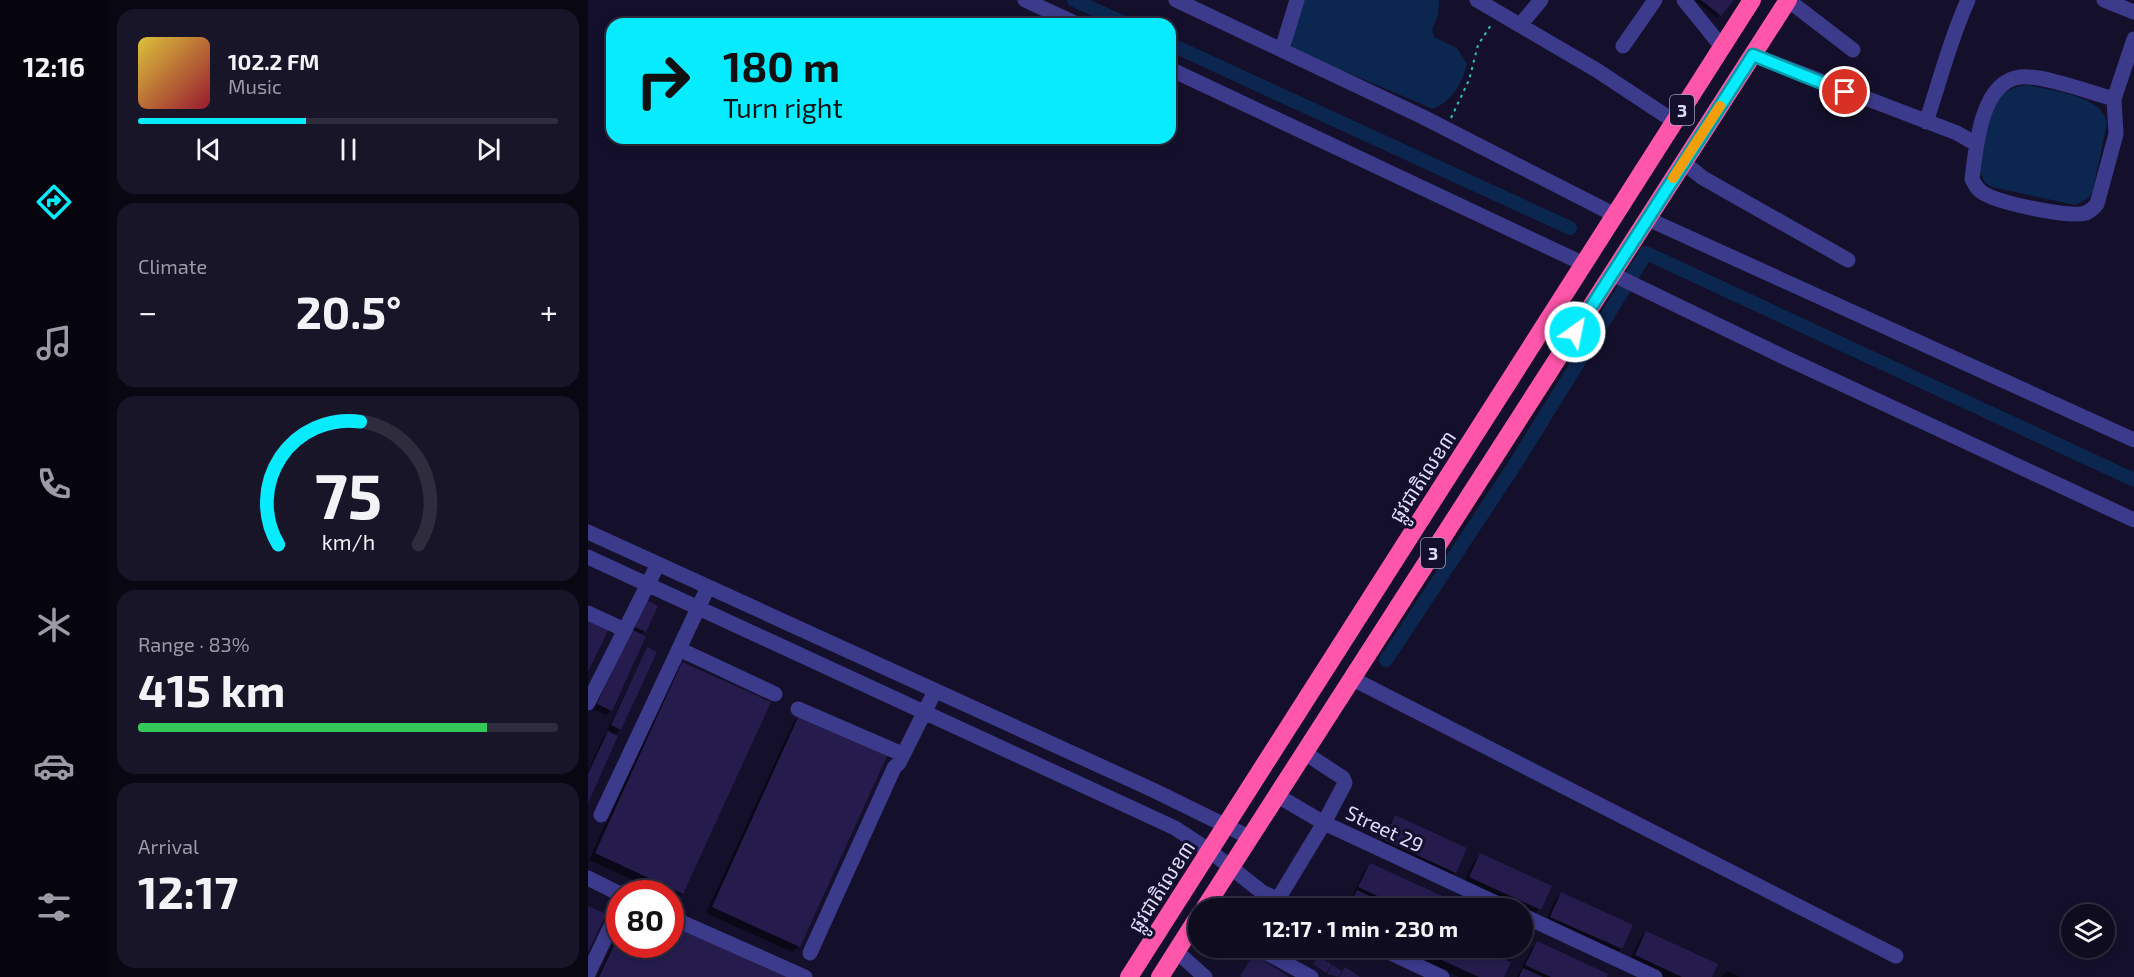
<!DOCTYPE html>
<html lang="en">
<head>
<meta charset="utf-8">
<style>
	body { margin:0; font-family:"Exo 2","Noto Sans Khmer",sans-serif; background:#181529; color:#f1f3f6; height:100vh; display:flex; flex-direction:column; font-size:22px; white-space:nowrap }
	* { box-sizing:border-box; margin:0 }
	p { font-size:20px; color:#9b9ba5 }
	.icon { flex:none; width:33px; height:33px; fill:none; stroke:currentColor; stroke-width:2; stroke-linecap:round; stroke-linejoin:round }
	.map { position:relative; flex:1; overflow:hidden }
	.panel { display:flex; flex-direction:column; gap:9px; padding:9px; background:#080712; width:480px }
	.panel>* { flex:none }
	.banner { position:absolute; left:18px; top:18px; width:570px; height:126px; border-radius:18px; box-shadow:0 3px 9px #0003,0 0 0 2px #2f2c3e; background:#07ebff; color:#111; overflow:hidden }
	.buttons { position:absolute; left:1473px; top:904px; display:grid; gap:12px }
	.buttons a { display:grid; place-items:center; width:54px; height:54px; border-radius:50%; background:#0f0c20; box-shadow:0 3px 9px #0003,0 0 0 2px #2f2c3e; font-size:30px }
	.speed { position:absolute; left:18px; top:880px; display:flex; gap:12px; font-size:30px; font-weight:700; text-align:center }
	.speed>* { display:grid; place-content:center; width:78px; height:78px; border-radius:50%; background:#0f0c20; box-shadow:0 3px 9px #0003,0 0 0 2px #2f2c3e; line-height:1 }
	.speed .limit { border:9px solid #d22; background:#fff; color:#111 }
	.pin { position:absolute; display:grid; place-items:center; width:51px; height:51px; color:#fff; margin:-26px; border:3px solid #fff; border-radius:50%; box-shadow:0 2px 6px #0007 }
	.me { position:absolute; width:66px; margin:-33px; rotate:33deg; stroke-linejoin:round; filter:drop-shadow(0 0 4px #0008) }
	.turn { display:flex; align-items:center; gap:21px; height:126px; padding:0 18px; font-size:27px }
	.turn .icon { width:78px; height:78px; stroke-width:2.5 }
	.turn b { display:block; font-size:42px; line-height:51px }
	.big { font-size:45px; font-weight:700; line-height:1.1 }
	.panel .widget { flex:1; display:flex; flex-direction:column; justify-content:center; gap:9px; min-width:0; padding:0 21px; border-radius:18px; background:#181529 }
	.panel .dial { align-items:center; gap:0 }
	.dial svg { height:156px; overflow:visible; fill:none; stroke:#2f2c3e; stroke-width:7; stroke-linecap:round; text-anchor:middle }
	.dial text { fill:#f1f3f6; stroke:none }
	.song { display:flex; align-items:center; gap:18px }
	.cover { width:72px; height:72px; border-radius:9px; background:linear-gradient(135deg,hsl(50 70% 55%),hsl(350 70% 35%)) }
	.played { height:6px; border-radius:3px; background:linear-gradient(90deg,#07ebff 40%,#2f2c3e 40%) }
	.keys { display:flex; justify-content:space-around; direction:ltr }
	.heat { display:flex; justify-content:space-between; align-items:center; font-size:33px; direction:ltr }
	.charge { height:9px; border-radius:4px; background:linear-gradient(90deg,#34c759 83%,#2f2c3e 0) }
	.trip { position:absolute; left:600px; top:898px; width:345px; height:60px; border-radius:30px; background:#0f0c20; box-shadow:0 3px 9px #0003,0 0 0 2px #2f2c3e; font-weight:700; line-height:60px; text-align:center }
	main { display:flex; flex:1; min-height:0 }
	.tabs { display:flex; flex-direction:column; width:108px; justify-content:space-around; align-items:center; background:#06050d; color:#9b9ba5 }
	.tabs .icon { width:42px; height:42px }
	.tabs .on { color:#07ebff }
	.tabs b { font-size:27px; color:#f1f3f6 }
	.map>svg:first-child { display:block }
	.water { fill:#0b264f }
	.shadow { fill:#0007 }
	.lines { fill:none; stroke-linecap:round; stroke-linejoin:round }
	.canal { stroke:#0b264f; stroke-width:14 }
	.building { fill:#251c4d }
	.path { stroke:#2dc1b5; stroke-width:2; stroke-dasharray:3 4.5; stroke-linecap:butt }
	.minor { stroke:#3c3a8b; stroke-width:15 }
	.highway { stroke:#ff56aa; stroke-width:18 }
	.route-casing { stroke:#0599a6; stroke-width:15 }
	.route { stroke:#07ebff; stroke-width:10 }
	.slow { stroke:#f59e0b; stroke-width:10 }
	.labels { text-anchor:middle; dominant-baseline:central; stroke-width:6; stroke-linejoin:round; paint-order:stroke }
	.shield { fill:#14102b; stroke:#a19ebf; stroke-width:1.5 }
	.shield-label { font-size:18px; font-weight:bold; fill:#dedbff }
	.street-label { font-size:20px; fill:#dedbff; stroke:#14102b }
</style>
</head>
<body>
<main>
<nav class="tabs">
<b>12:16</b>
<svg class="icon on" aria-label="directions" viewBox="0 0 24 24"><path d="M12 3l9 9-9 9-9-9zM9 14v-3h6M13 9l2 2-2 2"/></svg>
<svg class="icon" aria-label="music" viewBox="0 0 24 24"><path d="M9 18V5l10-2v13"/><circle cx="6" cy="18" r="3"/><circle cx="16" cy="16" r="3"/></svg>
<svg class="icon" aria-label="phone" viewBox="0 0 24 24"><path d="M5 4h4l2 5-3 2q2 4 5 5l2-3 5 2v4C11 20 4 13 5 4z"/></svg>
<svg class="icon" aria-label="climate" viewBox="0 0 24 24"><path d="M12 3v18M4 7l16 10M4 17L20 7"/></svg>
<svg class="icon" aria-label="car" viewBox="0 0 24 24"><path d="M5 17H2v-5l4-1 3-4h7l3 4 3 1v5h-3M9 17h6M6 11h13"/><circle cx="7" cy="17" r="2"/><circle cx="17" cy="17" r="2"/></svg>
<svg class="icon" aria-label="filters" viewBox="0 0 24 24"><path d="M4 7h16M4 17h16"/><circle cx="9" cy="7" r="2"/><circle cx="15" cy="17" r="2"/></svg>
</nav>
<section class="panel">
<div class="widget">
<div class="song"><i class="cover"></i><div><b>102.2 FM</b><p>Music</p></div></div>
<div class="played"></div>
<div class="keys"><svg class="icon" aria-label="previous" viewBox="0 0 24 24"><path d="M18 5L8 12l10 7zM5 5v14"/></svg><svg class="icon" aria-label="pause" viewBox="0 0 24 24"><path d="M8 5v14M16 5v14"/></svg><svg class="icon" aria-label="next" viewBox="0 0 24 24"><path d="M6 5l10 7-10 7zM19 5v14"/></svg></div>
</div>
<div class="widget"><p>Climate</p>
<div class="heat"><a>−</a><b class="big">20.5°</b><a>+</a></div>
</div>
<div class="widget dial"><svg viewBox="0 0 100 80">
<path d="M14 69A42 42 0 1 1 86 69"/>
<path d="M14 69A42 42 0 0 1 56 6" stroke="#07ebff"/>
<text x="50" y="56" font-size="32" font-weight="700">75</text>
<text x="50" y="72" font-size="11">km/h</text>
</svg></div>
<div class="widget"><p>Range · 83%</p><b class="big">415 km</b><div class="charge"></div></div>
<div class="widget"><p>Arrival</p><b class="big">12:17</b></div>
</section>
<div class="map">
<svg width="1546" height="977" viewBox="0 0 1546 977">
	<rect width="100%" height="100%" fill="#14102b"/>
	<path class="water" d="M 715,0 L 851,0 L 850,16 L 844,29 L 846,37 L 869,48 L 879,64 C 874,84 864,101 845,109 L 704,49 L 704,33 Z
		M 1441,85 C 1465,92 1514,95 1519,123 L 1505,190 L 1501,198 L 1487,205 L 1404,187 L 1397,183 L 1392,172 C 1397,137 1395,87 1441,85 Z"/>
	<path class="shadow" d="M 1107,0 L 1144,0 L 1129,18 Z
		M 68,607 L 53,635 L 23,710 L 18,715 L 5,709 L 42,629 Z
		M 59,649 L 32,729 L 25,736 L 0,799 L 0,771 L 15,738 L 22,731 L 19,730 Z
		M 94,663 L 94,893 L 88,899 L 82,894 L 76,894 L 1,860 L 88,670 Z
		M 213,715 L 211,946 L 204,952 L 118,913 L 206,721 Z
		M 808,817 L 867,872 L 861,878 L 791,846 L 801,823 Z
		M 892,854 L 962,886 L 951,909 L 945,916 L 875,884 L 886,861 Z
		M 782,865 L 846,909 L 758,909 L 776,871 Z
		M 973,894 L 1043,926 L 1033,949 L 1026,955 L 957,923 L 967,900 Z
		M 864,904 L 876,909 L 859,909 Z
		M 32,928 L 32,945 L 200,977 L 9,977 Z
		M 1058,932 L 1122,977 L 1075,977 L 1041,962 L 1052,939 Z
		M 949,943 L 1017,977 L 929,977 L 943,949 Z
		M 811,948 L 827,948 L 822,953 Z
		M 840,948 L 928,948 L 914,977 L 871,977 L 834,960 Z
		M 1139,971 L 1152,977 L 1133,977 Z"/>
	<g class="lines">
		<path class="canal" d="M 486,0 L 538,24
			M 582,44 L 982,228
			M 798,660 L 926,466 L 1058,253 L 1546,480"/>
	</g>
	<path class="building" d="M 1113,0 L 1146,0 L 1133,16 Z
		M 56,599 L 70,606 L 58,632 L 44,626 Z
		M 0,621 L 20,630 L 0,672 Z
		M 43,629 L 58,636 L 24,711 L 9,704 Z
		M 59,647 L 69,652 L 33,730 L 23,725 Z
		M 94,662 L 183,702 L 95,894 L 7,853 Z
		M 212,713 L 300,754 L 212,947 L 124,907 Z
		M 20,731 L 30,736 L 0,803 L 0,774 Z
		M 807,815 L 879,848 L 868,873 L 796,840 Z
		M 892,853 L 964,886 L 953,910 L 881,877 Z
		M 782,863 L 854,896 L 848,909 L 818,909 L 770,887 Z
		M 769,890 L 810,909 L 760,909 Z
		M 973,892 L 1045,925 L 1034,949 L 962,917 Z
		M 0,906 L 18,914 L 0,952 Z
		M 82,921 L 203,977 L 11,977 L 32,933 L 32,945 L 82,945 Z
		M 1058,931 L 1130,964 L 1124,977 L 1094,977 L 1047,955 Z
		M 949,941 L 1020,974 L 1019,977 L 963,977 L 937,965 Z
		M 842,948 L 892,948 L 923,962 L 916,977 L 891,977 L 840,954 Z
		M 900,948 L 930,948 L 925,959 Z
		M 666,954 L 701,977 L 654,977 L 652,976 Z
		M 731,956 L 744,964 L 738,973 L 725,964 Z
		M 744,965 L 754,971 L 750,977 L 739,974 Z
		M 757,967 L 772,977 L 751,977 Z
		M 935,968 L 955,977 L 931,977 Z"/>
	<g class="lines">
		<path class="path" d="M 863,118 L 881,80 L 890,45 L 903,25"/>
		<path class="minor" d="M 437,0 L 489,24
			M 588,0 L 835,117 L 1027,215
			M 889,0 L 1010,71 L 1087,122
			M 1096,0 L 1134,47
			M 1200,0 L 1265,50
			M 1516,0 L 1546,12
			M 933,24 L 953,0
			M 1035,46 L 1067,0
			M 694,49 L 709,0
			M 1165,55 L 1369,133 L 1388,144
			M 582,69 L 996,264
			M 1526,99 C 1504,93 1452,74 1432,77 C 1392,82 1388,149 1384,179 C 1387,185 1389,189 1395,193 C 1411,203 1481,218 1498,213 C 1502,211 1506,208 1509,204 L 1528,134 L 1526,99 L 1546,39
			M 1338,122 C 1352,81 1362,39 1380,0
			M 1096,163 L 1115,178 L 1260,260
			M 1060,219 L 1546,440
			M 1024,274 L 1198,358 L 1546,520
			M 0,532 L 565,790 L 663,838
			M 0,557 L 587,828 L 622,851 L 674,892 L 710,909
			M 0,613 L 37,630
			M 91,649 L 187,694
			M 765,679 L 1308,956
			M 0,703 L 70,564
			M 210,709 L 314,754
			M 690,796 L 736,823 L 757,783 L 755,778 L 717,753
			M 13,815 L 120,587
			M 0,878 L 32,894
			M 690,899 L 736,823 L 921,909
			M 934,915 L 1067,977
			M 82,917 L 217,977
			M 670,948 L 723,977
			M 792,948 L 854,977
			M 588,951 L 617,977
			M 222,953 L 306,768 L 311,763 L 347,691
			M 0,974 L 32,907"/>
		<path class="highway" d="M 616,909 L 1200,0
			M 541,977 L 1164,0
			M 572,977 L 610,917"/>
	</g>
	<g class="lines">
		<defs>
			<path id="route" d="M 987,332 L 1165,55 L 1257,92"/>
		</defs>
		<use href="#route" class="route-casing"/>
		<use href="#route" class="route"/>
		<path class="slow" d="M 1085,178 L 1132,106"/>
	</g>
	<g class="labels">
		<g class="shield">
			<rect x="1082" y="95" width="24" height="30" rx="4.5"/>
			<rect x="833" y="538" width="24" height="30" rx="4.5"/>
		</g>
		<g class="shield-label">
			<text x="1094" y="110">3</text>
			<text x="845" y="553">3</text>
		</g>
		<g class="street-label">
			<text transform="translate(834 476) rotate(-57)">ផ្លូវជាតិលេខ៣</text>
			<text transform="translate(797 828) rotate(25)">Street 29</text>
			<text transform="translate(573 886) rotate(-57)">ផ្លូវជាតិលេខ៣</text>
		</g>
	</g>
</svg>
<div class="buttons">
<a><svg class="icon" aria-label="layers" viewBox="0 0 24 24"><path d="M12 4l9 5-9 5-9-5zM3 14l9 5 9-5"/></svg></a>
</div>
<div class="speed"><div class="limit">80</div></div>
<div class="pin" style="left:1257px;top:92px;background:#d93025"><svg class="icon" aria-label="arrive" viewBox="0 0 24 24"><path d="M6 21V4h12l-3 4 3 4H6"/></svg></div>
<svg class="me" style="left:987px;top:332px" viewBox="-20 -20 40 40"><circle r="17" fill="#07ebff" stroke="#fff" stroke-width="3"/><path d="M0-11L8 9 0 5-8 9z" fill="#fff"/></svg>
<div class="trip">12:17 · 1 min · 230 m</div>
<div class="banner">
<div class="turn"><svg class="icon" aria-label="right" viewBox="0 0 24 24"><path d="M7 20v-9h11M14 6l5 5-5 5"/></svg><div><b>180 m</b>Turn right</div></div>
</div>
</div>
</main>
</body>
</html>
